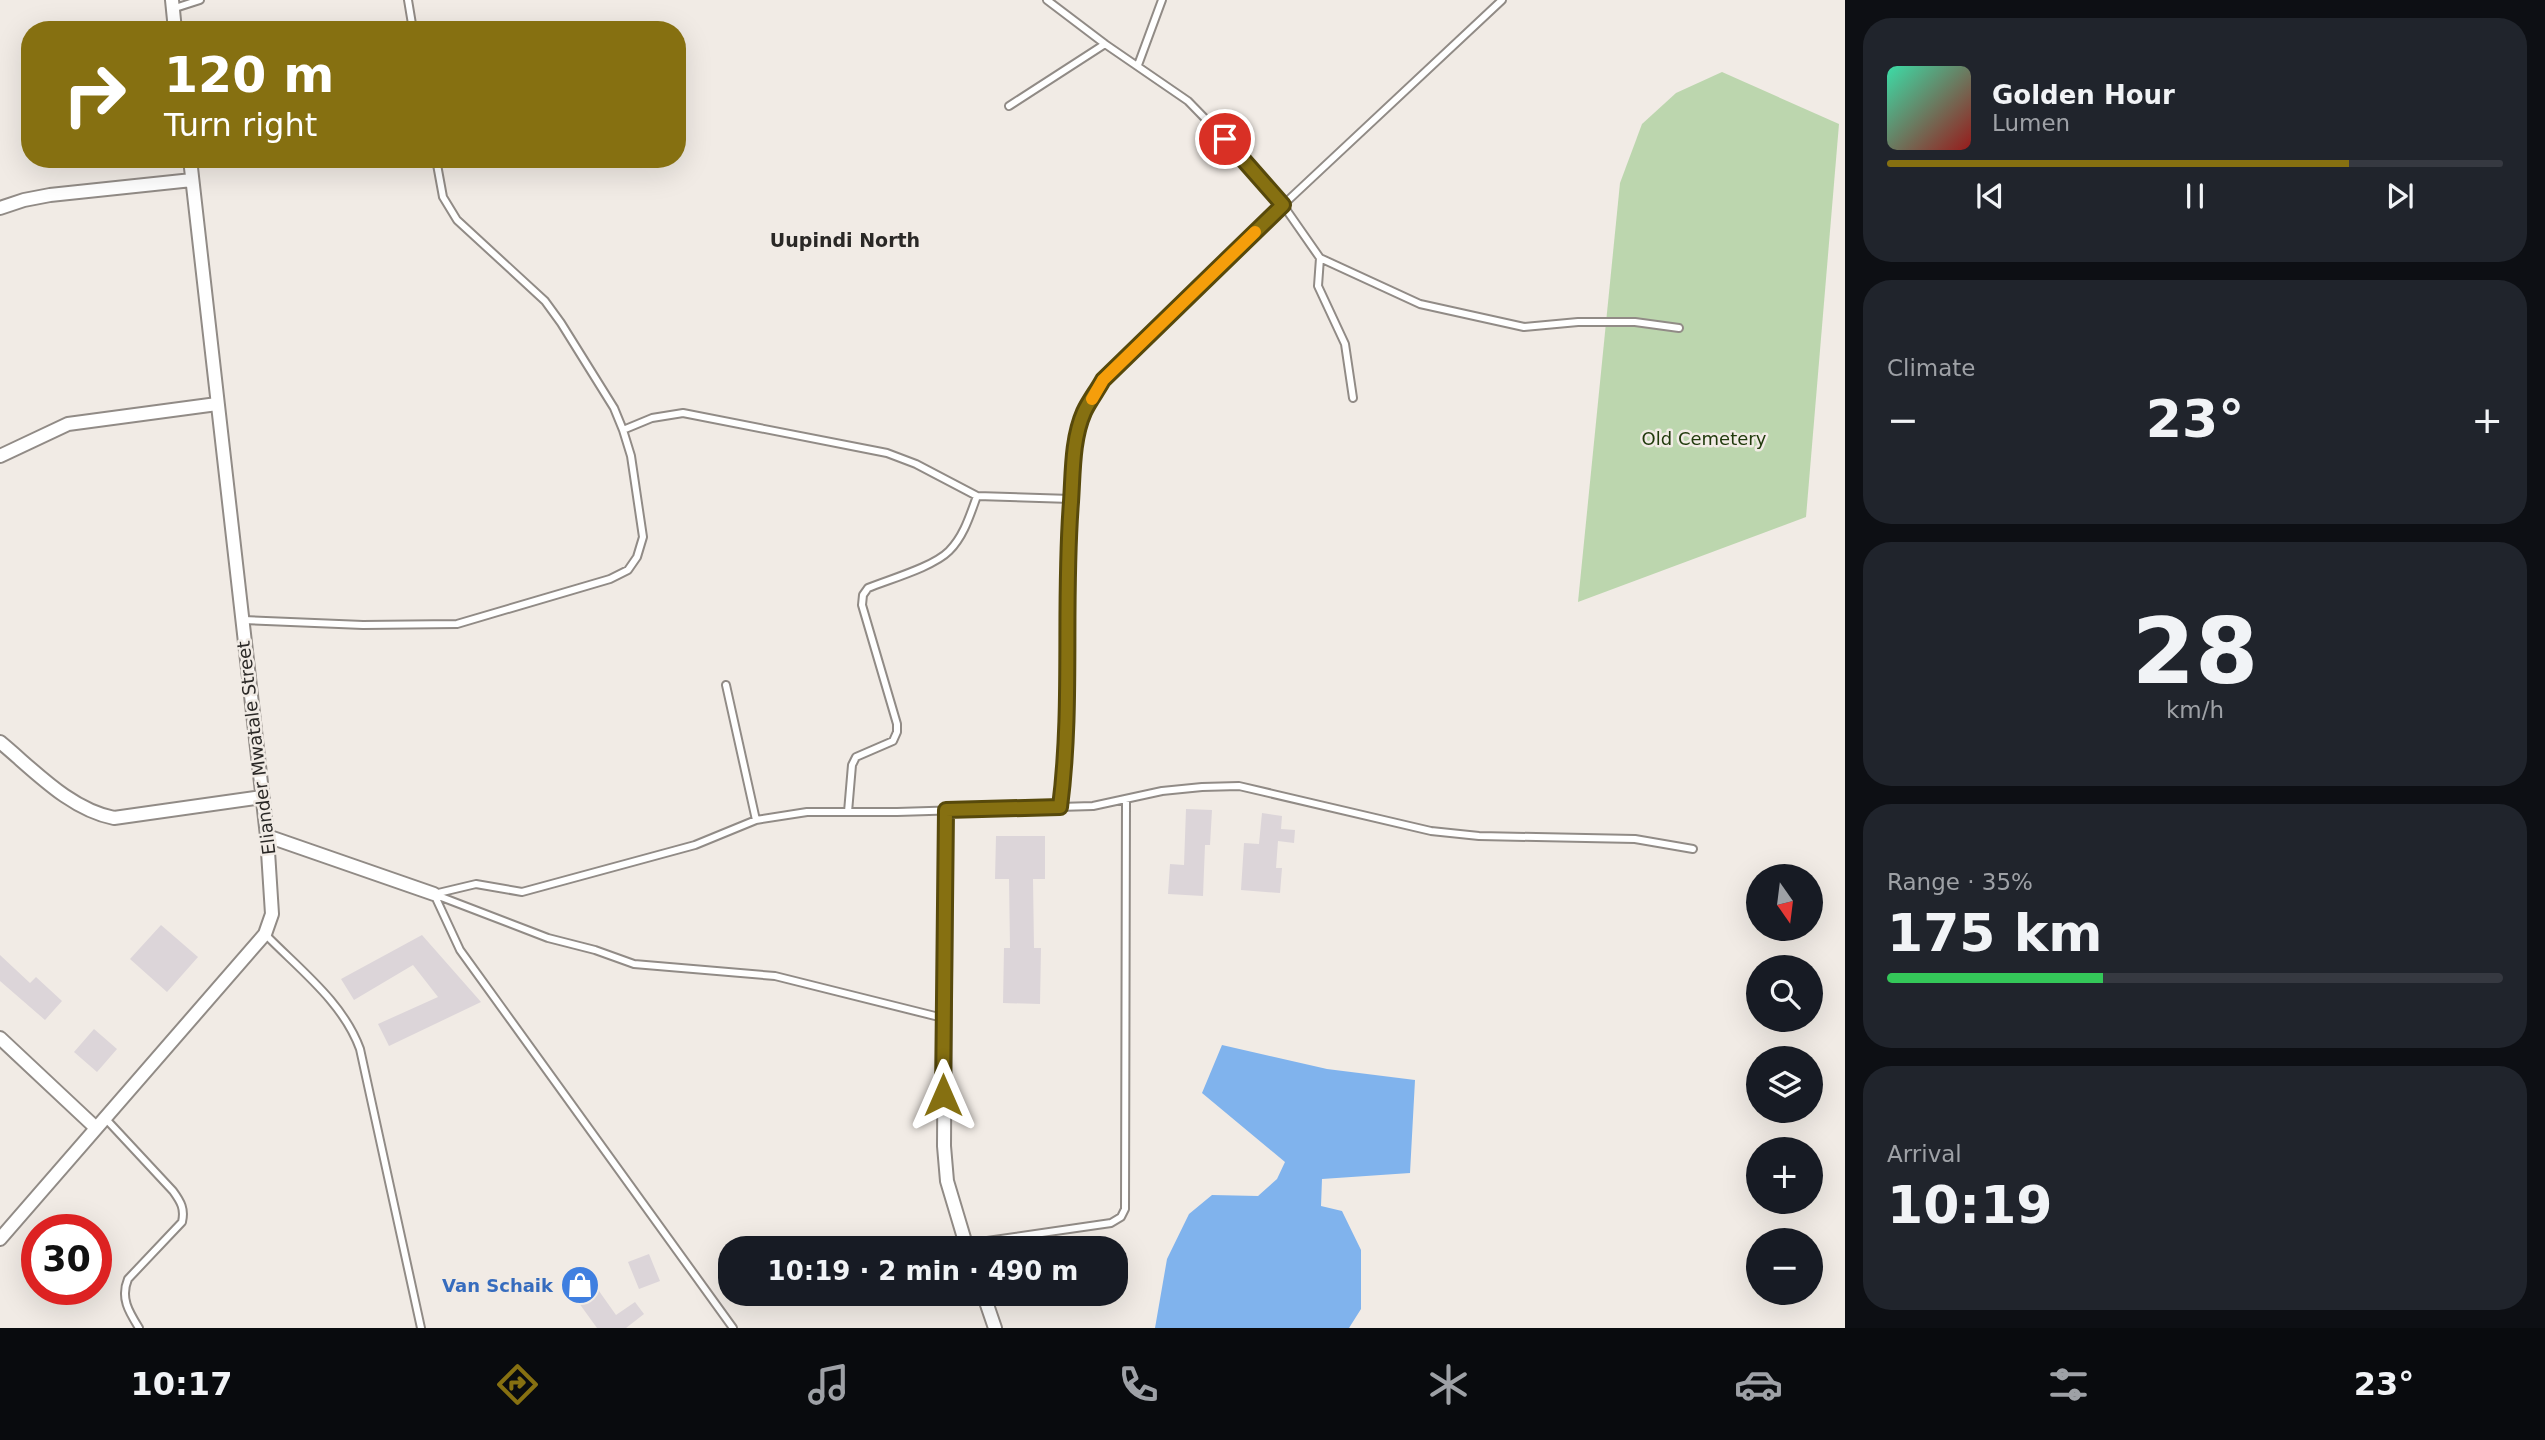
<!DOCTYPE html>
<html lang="en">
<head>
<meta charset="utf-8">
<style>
	body { margin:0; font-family:"DejaVu Sans",sans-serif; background:#20242c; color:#f1f3f6; height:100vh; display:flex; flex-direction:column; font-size:26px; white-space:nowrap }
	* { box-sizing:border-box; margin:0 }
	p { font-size:23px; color:#9ea1a6 }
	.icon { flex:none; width:38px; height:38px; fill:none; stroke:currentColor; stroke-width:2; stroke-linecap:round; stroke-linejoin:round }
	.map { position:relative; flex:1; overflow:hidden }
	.details { display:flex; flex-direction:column; gap:18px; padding:18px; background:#0d0f14; width:700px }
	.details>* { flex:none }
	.guide { position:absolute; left:21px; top:21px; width:665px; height:147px; border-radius:28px; box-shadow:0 7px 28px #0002; background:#867011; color:#fff; overflow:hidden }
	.needle { width:46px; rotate:166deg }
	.fabs { position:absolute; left:1746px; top:864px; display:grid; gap:14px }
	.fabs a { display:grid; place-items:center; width:77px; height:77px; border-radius:50%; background:#171b24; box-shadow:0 7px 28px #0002; font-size:35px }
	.speed { position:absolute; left:21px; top:1214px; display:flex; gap:14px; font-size:35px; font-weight:700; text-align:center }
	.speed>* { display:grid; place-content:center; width:91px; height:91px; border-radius:50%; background:#171b24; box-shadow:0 7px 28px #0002; line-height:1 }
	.speed .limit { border:10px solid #d22; background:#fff; color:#111 }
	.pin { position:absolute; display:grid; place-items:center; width:60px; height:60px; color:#fff; margin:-30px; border:4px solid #fff; border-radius:50%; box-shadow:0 2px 7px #0007 }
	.me { position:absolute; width:77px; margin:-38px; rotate:0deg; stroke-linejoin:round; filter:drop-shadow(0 0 5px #0008) }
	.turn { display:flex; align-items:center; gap:24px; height:147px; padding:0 28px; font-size:32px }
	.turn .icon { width:91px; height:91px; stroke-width:2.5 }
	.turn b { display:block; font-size:49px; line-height:60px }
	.big { font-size:52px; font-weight:700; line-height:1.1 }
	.details .card { flex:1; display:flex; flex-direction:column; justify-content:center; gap:10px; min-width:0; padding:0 24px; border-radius:28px; background:#20242c }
	.details .dial { align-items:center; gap:0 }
	.dial b { font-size:91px; line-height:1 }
	.song { display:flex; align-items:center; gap:21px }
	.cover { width:84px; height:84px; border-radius:10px; background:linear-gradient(135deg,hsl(160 70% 55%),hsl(0 70% 35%)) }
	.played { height:7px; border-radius:4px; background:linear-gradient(90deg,#867011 75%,#363941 75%) }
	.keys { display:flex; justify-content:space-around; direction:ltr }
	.heat { display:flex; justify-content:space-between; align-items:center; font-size:38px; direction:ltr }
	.charge { height:10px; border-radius:5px; background:linear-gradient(90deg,#34c759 35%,#363941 0) }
	.trip { position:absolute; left:718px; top:1236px; width:410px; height:70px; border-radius:28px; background:#171b24; box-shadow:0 7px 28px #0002; font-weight:700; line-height:70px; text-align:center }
	.dock { display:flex; height:112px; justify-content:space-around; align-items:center; background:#090b0e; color:#9ea1a6 }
	.dock .icon { width:49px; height:49px }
	.dock .on { color:#867011 }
	.dock b { font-size:32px; color:#f1f3f6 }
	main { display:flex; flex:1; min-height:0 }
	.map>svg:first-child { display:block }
	.green { fill:#bcd6ae }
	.water { fill:#80b3ed }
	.building { fill:#dcd5d9 }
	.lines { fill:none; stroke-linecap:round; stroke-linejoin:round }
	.lane-casing { stroke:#918b86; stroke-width:10 }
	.street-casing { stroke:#918b86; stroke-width:16 }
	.lane { stroke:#fff; stroke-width:6 }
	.street { stroke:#fff; stroke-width:12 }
	.route-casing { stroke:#57490b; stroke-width:18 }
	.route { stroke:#867011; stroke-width:12 }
	.slow { stroke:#f59e0b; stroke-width:12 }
	.labels { text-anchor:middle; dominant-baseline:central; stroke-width:5; stroke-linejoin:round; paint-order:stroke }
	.park-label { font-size:18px; fill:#203a0c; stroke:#f1ebe5 }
	.street-label { font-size:18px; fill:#2a2826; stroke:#f1ebe5 }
	.shop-label { font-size:18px; font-weight:bold; fill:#366cbe; stroke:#f1ebe5; text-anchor:end }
	.neighbourhood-label { font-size:19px; font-weight:bold; fill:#2a2826; stroke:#f1ebe5 }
</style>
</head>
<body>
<main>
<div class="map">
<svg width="1845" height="1328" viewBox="0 0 1845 1328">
	<rect width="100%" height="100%" fill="#f1ebe5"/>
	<path class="green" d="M 1722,72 L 1839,124 L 1806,517 L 1578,602 L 1620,183 L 1642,124 L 1676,93 Z"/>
	<path class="water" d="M 1222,1045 L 1327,1069 L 1415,1080 L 1410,1173 L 1322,1179 L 1321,1206 L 1342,1211 L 1361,1250 L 1361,1309 L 1349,1328 L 1155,1328 L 1167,1259 L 1189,1214 L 1212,1195 L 1258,1196 L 1277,1179 L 1285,1162 L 1202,1093 Z"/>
	<path class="building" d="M 1186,809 L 1212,810 L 1210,845 L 1205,845 L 1203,896 L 1168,894 L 1170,864 L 1184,865 Z
		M 1262,813 L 1282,816 L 1281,829 L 1295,830 L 1294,843 L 1278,841 L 1276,868 L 1282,868 L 1280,893 L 1241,890 L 1244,843 L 1259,844 Z
		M 996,836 L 1045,836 L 1045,879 L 1033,879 L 1034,948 L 1041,948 L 1040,1004 L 1003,1003 L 1004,948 L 1010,948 L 1009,879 L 995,879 Z
		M 161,925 L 198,957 L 167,992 L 130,959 Z
		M 422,935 L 481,1002 L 389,1046 L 378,1024 L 438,997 L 413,965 L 354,1000 L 341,979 Z
		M 0,955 L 30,983 L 36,977 L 62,1001 L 45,1020 L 0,981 Z
		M 94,1029 L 117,1049 L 97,1072 L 74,1052 Z
		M 649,1254 L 660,1281 L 639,1289 L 628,1262 Z
		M 582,1267 L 616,1315 L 635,1302 L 644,1314 L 626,1328 L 597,1328 L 563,1281 Z"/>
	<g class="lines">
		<defs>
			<path id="lane" d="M 408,0 L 413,30
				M 1047,0 L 1105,44 L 1188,101 L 1225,139 L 1283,205 L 1320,258 L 1420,304 L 1524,327 L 1578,322 L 1635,322 L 1679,328
				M 172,9 L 200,0
				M 1138,65 L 1162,0
				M 1009,106 L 1105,44
				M 1320,258 L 1318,286 L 1345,344 L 1353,398
				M 623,430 L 652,418 L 683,413 L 887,453 L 916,464 L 977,496 L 1071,499
				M 243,620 L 363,625 L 457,624 L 610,579 L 628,570 L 637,557 L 643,537 L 631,456 L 623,430 L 614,408 L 561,323 L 545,301 L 457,220 L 443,197 L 436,159
				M 726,685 L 756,820
				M 1060,807 C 1074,706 1063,603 1071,502 C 1073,473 1072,439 1084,412 C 1089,401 1097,391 1103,380 L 1283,205 L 1502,0
				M 848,812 L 852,765 L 856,757 L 893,741 L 897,732 L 897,724 L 862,605 L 863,595 L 868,588 C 890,579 933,567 949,551 C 964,536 970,515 977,496
				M 434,894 L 476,884 L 522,892 L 695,845 L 756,820 L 807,812 L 897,812 L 1093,806 L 1162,791 L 1202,787 L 1239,786 L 1431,831 L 1479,836 L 1635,839 L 1693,849
				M 434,894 L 460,950 L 733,1328
				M 436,895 L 548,938 L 595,950 L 634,964 L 775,976 L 943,1018
				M 265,934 C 299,969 343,1002 360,1049 L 421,1328
				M 105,1118 L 173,1191 C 181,1202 185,1209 182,1222 L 128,1279 C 120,1298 129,1312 139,1328
				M 966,1244 L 1111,1223 L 1121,1217 L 1125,1209 L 1126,800"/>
			<path id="street" d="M 172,0 L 175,30
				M 0,208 L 24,200 L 50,195 L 192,180
				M 0,456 L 68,424 L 217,404
				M 0,742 C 34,770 69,809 114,818 L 262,797
				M 946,810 L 944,1146 L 947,1181 L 967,1248
				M 267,836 L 434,894
				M 0,1038 L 96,1128
				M 0,1239 L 265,934 L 272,914 L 267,836 L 190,159
				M 983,1293 L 995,1328"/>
		</defs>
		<use href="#lane" class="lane-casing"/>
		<use href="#street" class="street-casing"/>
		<use href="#lane" class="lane"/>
		<use href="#street" class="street"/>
	</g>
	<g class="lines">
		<defs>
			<path id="route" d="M 943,1095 L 946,810 L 1060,807 C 1073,706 1063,604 1071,502 C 1073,473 1072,439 1084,412 C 1089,401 1097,391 1103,380 L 1283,205 L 1225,139"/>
		</defs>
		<use href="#route" class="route-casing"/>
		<use href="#route" class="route"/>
		<path class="slow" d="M 1092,399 L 1103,380 L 1255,232"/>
	</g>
	<defs>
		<symbol id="shop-disc" viewBox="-11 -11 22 22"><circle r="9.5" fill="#3f7fe0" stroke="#f1ebe5"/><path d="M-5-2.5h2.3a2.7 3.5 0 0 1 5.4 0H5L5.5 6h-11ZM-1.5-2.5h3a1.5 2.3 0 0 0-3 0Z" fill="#fff"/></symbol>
	</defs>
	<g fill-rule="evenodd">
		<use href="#shop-disc" x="558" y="1263" width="44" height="44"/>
	</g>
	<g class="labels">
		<g class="park-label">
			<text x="1704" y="438">Old Cemetery</text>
		</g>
		<g class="street-label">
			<text transform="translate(256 748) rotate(-97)">Eliander Mwatale Street</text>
		</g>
		<g class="shop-label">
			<text x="553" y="1285">Van Schaik</text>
		</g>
		<g class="neighbourhood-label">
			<text x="845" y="240">Uupindi North</text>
		</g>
	</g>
</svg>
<div class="fabs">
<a><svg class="needle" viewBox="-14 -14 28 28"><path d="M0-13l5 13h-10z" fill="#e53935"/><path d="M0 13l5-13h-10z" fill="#9ea1a6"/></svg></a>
<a><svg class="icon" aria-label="search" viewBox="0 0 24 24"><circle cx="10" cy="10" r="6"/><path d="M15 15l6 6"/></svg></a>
<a><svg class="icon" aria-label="layers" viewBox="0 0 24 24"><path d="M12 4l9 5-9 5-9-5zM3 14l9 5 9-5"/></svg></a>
<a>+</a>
<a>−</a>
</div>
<div class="speed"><div class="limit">30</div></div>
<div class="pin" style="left:1225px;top:139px;background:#d93025"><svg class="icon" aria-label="arrive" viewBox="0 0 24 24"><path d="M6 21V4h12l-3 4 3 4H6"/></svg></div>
<svg class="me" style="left:943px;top:1095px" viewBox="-20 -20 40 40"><path d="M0-17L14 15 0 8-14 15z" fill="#867011" stroke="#fff" stroke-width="4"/></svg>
<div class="trip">10:19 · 2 min · 490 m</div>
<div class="guide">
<div class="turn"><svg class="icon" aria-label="right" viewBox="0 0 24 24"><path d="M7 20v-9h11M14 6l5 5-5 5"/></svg><div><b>120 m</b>Turn right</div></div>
</div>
</div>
<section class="details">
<div class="card">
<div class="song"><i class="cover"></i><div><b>Golden Hour</b><p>Lumen</p></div></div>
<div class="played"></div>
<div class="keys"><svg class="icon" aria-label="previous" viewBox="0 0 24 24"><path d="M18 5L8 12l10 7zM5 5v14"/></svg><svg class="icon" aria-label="pause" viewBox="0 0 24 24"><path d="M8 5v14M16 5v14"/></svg><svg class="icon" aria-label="next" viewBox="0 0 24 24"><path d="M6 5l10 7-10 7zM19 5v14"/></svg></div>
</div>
<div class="card"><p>Climate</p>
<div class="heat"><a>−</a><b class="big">23°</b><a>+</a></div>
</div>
<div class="card dial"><b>28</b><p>km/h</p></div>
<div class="card"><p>Range · 35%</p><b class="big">175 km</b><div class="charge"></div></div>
<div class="card"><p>Arrival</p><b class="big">10:19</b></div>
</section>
</main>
<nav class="dock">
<b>10:17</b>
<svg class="icon on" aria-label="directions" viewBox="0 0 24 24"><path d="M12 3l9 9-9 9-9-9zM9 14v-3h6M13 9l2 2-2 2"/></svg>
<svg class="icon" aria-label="music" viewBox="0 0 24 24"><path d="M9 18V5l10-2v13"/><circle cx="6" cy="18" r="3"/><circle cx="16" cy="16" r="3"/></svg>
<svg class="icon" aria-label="phone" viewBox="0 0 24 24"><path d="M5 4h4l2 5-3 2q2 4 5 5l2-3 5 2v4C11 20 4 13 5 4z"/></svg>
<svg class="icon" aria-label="climate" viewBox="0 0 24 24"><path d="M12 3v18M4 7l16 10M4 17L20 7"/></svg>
<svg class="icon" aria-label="car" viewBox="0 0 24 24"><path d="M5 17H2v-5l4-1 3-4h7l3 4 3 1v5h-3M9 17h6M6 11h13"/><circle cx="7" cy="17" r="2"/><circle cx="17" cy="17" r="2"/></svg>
<svg class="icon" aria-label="filters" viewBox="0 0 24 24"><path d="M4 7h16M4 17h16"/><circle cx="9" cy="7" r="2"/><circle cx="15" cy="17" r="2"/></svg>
<b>23°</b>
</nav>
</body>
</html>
